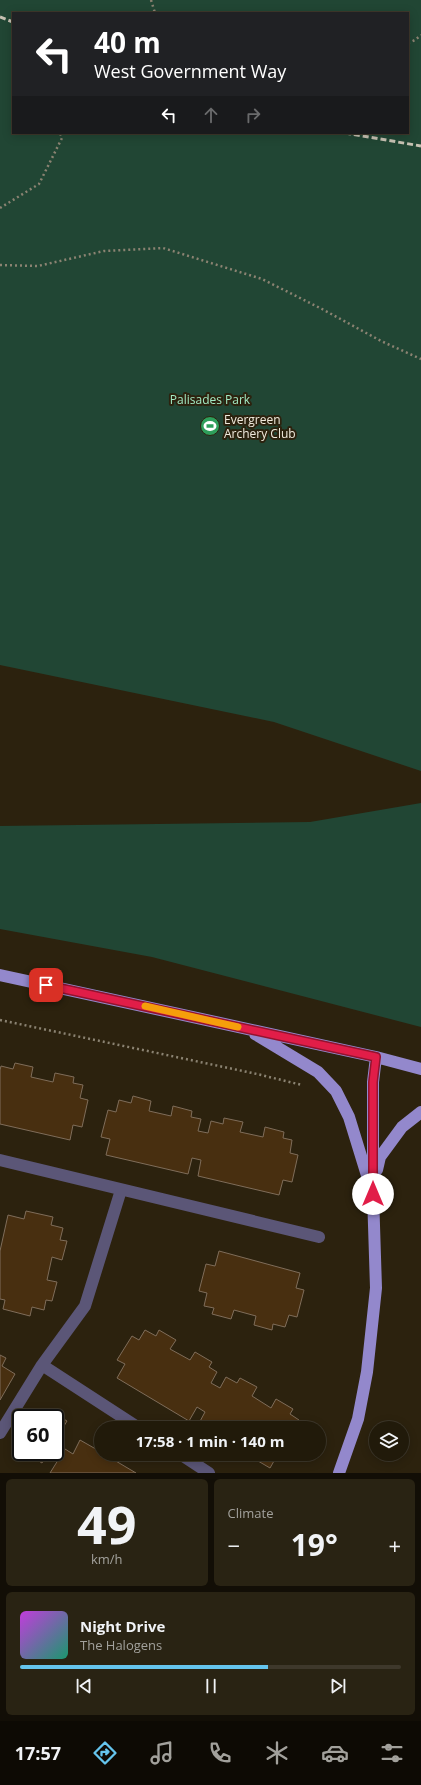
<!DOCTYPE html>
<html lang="en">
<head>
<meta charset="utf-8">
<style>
	body { margin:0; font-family:"Open Sans",sans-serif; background:#292313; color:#f1f3f6; height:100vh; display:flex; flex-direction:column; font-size:15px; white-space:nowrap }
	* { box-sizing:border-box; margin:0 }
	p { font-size:13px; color:#a2a19c }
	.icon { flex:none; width:22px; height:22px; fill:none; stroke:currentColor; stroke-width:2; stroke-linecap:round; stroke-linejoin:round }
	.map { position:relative; height:1473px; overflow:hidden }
	.side { display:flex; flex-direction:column; gap:6px; padding:6px; background:#120e06; flex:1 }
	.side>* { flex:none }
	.hud { position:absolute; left:12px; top:12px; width:397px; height:122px; border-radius:0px; box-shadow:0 2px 10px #0003,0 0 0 1px #3e382b; background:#202124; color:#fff; overflow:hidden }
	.buttons { position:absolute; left:369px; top:1421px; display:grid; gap:8px }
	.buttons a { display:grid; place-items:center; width:40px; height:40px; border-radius:50%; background:#211a0a; box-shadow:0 2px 10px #0003,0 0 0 1px #3e382b; font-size:20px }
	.speed { position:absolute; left:12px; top:1409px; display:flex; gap:8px; font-size:20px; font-weight:700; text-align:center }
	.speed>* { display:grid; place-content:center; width:52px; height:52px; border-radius:50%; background:#211a0a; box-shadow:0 2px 10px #0003,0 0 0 1px #3e382b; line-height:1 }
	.speed .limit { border:2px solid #111; border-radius:6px; background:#fff; color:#111 }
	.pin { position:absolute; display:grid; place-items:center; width:34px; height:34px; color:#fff; margin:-17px; border-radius:8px; box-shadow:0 2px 6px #0006 }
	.me { position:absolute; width:44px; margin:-22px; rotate:0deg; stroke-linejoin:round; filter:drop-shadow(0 0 3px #0008) }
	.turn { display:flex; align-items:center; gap:14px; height:84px; padding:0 16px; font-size:18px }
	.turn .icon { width:52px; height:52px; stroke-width:2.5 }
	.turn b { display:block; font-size:28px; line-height:34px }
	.lanes { display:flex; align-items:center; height:38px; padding:0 16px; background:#0003; justify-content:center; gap:20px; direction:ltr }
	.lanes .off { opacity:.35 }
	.big { font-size:30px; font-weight:700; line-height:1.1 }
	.side .card { flex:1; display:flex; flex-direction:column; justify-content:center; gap:6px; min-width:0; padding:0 14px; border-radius:6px; background:#292313 }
	.side .dial { align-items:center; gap:0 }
	.dial b { font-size:52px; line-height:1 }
	.song { display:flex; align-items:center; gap:12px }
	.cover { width:48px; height:48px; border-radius:6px; background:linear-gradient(135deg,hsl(290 70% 55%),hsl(160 70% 35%)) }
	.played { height:4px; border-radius:2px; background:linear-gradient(90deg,#65c5ee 65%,#3e382b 65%) }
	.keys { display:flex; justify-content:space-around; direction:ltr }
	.heat { display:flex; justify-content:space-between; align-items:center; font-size:22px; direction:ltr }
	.side .tiles { flex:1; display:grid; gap:6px; grid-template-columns:1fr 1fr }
	.card:last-child { grid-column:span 2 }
	.trip { position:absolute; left:94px; top:1421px; width:232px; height:40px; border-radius:20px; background:#211a0a; box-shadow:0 2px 10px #0003,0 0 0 1px #3e382b; font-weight:700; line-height:40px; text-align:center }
	.dock { display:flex; height:64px; justify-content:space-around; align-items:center; background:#0d0a04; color:#a2a19c }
	.dock .icon { width:28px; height:28px }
	.dock .active { color:#65c5ee }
	.dock b { font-size:18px; color:#f1f3f6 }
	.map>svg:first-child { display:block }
	.green { fill:#214634; fill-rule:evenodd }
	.building { fill:#482f10; stroke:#7f6d5a }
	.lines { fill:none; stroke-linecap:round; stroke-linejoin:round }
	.path { stroke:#8b8372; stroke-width:2.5; stroke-dasharray:2 3; stroke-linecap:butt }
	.minor { stroke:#5b5677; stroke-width:12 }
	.major { stroke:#9388cc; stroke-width:12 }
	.rail { stroke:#c8c2b3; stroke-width:3; stroke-dasharray:6 3; stroke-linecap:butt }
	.route-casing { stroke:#92132f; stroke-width:10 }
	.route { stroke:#e11d48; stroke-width:7 }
	.slow { stroke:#f59e0b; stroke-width:7 }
	.labels { text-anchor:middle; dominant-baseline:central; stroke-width:4; stroke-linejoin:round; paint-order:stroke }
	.park-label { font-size:12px; fill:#a2e9c3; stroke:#2c220e }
	.poi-label { font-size:12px; fill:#f0eadd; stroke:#2c220e; text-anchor:start }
</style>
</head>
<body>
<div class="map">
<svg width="421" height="1473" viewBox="0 0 421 1473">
	<rect width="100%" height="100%" fill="#2c220e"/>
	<path class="green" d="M 0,0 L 421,0 L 421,771 L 274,722 L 0,665 ZM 13,13 L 408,13 L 408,133 L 13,133 Z
		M 421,803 L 421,1027 L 152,957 L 0,929 L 0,826 L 310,822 Z"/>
	<path class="building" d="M 15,1063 L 33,1067 L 31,1077 L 53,1082 L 55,1073 L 74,1077 L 73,1083 L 83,1085 L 80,1098 L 88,1100 L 82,1127 L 73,1125 L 70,1140 L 0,1124 L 0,1070 L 1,1066 L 13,1069 Z
		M 133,1096 L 151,1101 L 149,1111 L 171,1116 L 173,1106 L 192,1111 L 191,1117 L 201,1119 L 198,1131 L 208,1133 L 211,1121 L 223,1124 L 224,1118 L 243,1122 L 240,1132 L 263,1137 L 265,1127 L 284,1132 L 283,1138 L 292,1140 L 290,1153 L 298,1155 L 292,1182 L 283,1180 L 279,1195 L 198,1176 L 201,1160 L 192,1158 L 188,1174 L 106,1155 L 110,1139 L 101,1137 L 108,1110 L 116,1112 L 119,1100 L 131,1103 Z
		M 26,1211 L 53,1217 L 51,1225 L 63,1228 L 60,1240 L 67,1241 L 62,1260 L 52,1257 L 47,1280 L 57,1282 L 52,1301 L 46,1300 L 44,1310 L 32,1307 L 30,1316 L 3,1309 L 5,1300 L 0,1299 L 0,1251 L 8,1215 L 24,1219 Z
		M 219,1251 L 300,1273 L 296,1288 L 304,1290 L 297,1317 L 289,1315 L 285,1327 L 273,1324 L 272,1330 L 254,1325 L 256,1316 L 234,1310 L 231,1319 L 212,1314 L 214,1308 L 204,1306 L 207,1293 L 199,1291 L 206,1264 L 215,1266 Z
		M 145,1330 L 156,1336 L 159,1330 L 176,1340 L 170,1349 L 190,1360 L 195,1352 L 212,1362 L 209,1367 L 217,1372 L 211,1383 L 220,1388 L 226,1377 L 237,1383 L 240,1378 L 257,1387 L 252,1396 L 271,1408 L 276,1399 L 293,1409 L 290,1414 L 299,1420 L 294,1428 L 202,1428 L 198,1425 L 205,1412 L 197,1407 L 189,1421 L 117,1378 L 125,1364 L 117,1360 L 132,1336 L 139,1340 Z
		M 0,1355 L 6,1358 L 2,1366 L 15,1374 L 0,1400 Z
		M 47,1409 L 67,1421 L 55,1441 L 55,1418 L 41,1418 Z
		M 80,1440 L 101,1452 L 101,1454 L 104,1454 L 136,1473 L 50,1473 L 65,1449 L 73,1454 Z
		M 24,1452 L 49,1452 L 42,1463 Z
		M 246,1454 L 288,1454 L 286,1459 L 278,1454 L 270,1468 Z"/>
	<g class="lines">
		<path class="path" d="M 151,0 L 155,13
			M 408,43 L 415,40 L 421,35
			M 0,208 L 39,184 L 62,138 L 60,133
			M 0,265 L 38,266 L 104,251 L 163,248 L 262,279 L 322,309 L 381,341 L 421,359
			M 0,1020 L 257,1074 L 302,1085"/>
		<path class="minor" d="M 0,1160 L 319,1237
			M 42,1365 L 139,1428
			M 0,1433 L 42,1365 L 85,1306 L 121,1190
			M 180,1454 L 209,1473"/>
		<path class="major" d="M 0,975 L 376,1057 L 421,1069
			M 255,1034 L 318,1072 L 336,1091 L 349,1117 L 369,1182
			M 377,1170 L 380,1157 L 402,1127 L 421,1112
			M 339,1473 L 358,1419 L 367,1372 L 376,1288 L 373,1194 L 373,1082 L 376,1057"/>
		<path class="rail" d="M 0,17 L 13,22
			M 345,133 L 421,146"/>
	</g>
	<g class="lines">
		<defs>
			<path id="route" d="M 46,985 L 376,1057 L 373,1082 L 373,1194"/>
		</defs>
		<use href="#route" class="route-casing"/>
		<use href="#route" class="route"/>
		<path class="slow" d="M 145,1006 L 238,1027"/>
	</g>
	<defs>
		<symbol id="stadium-disc" viewBox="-11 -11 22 22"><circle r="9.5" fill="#2e9e5b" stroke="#2c220e"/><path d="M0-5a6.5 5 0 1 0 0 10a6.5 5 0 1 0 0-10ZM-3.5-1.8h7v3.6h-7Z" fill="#fff"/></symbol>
	</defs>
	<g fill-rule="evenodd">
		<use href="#stadium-disc" x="199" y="415" width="22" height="22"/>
	</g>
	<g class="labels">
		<g class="park-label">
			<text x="210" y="399">Palisades Park</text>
		</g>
		<g class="poi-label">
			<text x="224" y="419">Evergreen<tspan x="224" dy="14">Archery Club</tspan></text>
		</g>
	</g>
</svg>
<div class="buttons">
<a><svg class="icon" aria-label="layers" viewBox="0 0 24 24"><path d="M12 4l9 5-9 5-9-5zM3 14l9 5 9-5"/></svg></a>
</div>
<div class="speed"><div class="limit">60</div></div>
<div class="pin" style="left:46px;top:985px;background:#d93025"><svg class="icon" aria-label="arrive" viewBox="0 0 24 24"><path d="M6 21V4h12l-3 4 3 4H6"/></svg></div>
<svg class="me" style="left:373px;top:1194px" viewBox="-20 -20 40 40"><circle r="19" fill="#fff"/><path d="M0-13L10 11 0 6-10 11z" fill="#e11d48"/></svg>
<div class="trip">17:58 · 1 min · 140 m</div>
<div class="hud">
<div class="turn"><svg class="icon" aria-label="left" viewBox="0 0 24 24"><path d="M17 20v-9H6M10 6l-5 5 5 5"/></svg><div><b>40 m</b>West Government Way</div></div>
<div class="lanes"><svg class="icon" aria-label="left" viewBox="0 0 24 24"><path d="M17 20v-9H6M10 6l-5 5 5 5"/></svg><svg class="icon off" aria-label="ahead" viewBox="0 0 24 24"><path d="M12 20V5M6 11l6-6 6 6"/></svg><svg class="icon off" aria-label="right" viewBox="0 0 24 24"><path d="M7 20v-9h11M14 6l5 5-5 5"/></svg></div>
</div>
</div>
<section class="side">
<div class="tiles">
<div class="card dial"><b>49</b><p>km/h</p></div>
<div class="card"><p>Climate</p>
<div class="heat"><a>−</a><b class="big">19°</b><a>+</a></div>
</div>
<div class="card">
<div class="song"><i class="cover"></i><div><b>Night Drive</b><p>The Halogens</p></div></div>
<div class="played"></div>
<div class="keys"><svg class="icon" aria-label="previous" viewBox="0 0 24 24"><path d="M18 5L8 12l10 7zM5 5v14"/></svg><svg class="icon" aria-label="pause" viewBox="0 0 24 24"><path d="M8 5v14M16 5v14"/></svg><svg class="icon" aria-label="next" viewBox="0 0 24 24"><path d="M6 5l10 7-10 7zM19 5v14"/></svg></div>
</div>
</div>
</section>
<nav class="dock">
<b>17:57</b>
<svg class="icon active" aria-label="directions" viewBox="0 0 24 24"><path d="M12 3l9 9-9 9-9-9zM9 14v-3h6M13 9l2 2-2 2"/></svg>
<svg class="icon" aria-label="music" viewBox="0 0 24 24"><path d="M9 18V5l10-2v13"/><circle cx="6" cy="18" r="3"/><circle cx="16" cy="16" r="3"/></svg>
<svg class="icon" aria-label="phone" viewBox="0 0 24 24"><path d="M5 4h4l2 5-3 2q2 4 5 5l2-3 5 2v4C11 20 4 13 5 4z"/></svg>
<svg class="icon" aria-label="climate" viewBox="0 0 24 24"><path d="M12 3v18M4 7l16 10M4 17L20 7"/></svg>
<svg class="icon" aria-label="car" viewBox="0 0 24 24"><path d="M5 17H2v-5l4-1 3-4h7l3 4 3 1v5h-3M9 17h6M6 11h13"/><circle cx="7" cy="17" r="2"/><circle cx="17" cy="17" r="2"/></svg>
<svg class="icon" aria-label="filters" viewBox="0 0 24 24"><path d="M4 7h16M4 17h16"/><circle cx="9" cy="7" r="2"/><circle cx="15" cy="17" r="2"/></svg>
</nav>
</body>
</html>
